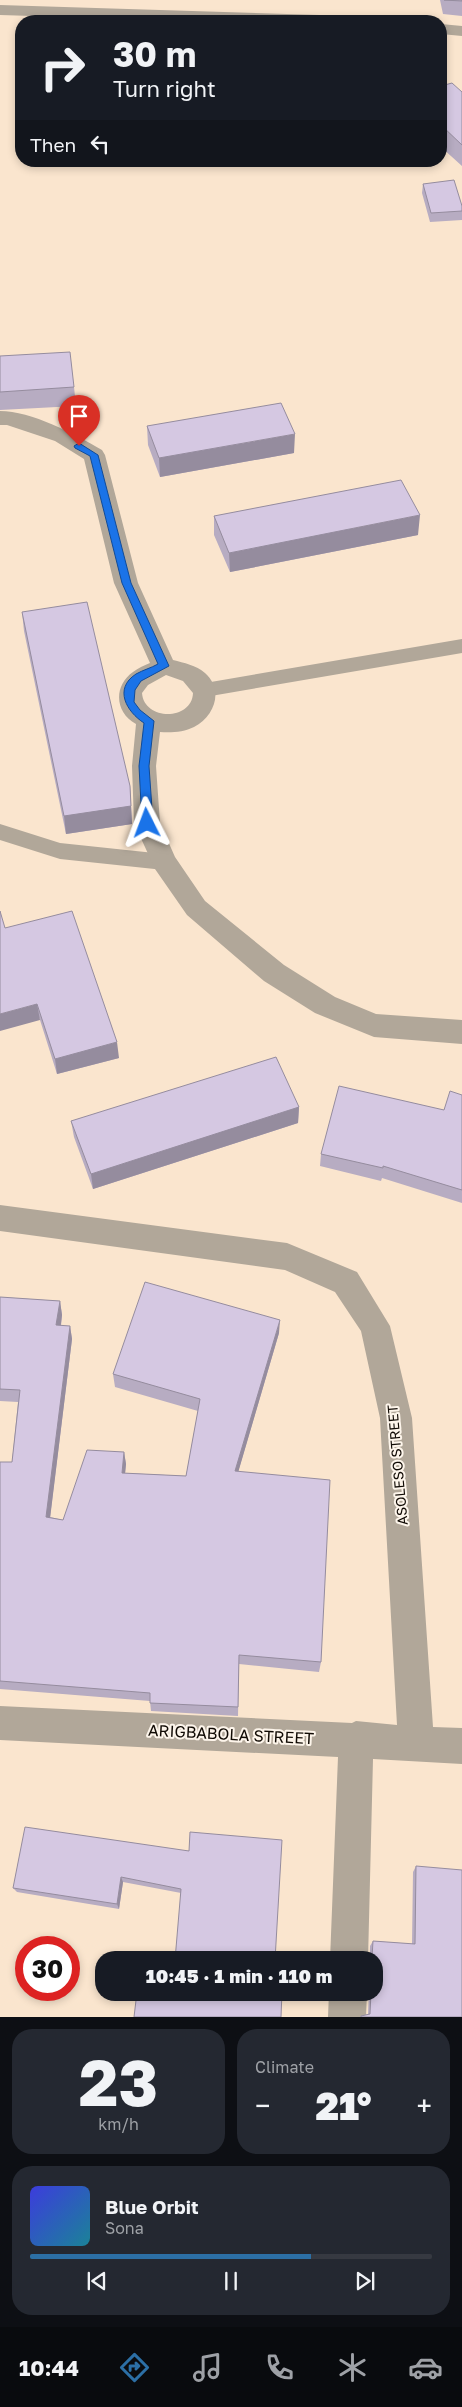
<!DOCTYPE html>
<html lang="en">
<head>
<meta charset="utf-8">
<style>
	body { margin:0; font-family:"Golos Text",sans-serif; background:#242831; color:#f1f3f6; height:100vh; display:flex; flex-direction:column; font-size:19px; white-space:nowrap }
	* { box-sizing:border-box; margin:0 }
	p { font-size:16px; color:#9ea1a6 }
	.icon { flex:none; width:28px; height:28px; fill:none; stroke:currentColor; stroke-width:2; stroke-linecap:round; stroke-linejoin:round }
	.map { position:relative; height:2017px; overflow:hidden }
	.details { display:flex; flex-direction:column; gap:12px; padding:12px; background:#0d0f14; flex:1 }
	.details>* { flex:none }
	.banner { position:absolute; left:15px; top:15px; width:432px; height:152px; border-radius:20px; box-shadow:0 2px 8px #0003; background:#171b24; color:#f1f3f6; overflow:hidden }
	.speed { position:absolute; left:15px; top:1936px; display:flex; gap:10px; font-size:25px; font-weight:700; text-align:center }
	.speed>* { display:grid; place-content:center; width:65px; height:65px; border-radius:50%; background:#171b24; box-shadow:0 2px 8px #0003; line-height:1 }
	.speed .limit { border:8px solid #d22; background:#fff; color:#111 }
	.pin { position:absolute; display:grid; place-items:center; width:42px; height:42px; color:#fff; margin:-51px -21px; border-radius:50% 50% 50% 0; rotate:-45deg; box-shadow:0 0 5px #0007 }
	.pin .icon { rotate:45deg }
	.me { position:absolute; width:55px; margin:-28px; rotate:357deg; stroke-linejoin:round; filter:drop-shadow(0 0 4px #0008) }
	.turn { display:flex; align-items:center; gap:18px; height:105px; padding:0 15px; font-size:22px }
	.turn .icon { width:65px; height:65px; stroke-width:2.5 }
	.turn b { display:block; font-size:35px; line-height:42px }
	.then { display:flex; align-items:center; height:48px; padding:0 15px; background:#0003; gap:10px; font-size:19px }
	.big { font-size:38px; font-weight:800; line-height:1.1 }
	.details .tile { flex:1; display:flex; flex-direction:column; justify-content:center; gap:8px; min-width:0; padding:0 18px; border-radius:20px; background:#242831 }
	.details .dial { align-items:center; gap:0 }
	.dial b { font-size:65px; line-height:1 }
	.song { display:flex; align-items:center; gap:15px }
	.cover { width:60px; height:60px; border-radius:8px; background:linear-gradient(135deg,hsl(240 70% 55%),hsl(190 70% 35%)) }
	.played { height:5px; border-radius:2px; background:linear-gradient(90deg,#2c6fa5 70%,#363941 70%) }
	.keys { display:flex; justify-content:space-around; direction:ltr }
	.heat { display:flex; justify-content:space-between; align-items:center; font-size:28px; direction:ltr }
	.details .tiles { flex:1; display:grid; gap:12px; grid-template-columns:1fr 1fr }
	.tile:last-child { grid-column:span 2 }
	.trip { position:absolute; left:95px; top:1951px; width:288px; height:50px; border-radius:20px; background:#171b24; box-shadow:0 2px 8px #0003; font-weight:800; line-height:50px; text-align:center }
	.menu { display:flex; height:80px; justify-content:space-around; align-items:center; background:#090b0e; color:#9ea1a6 }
	.menu .icon { width:35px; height:35px }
	.menu .active { color:#2c6fa5 }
	.menu b { font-size:22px; color:#f1f3f6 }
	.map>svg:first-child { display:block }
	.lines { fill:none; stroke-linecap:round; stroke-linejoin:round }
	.service { fill:#b1a799; fill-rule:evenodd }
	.minor { fill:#b1a799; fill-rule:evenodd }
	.wall { fill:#b7acc2 }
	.shaded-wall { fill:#958c9e }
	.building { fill:#d5c8e2; stroke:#958c9e }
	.route { fill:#1a73e8; stroke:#114b97 }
	.labels { text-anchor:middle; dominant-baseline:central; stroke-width:4; stroke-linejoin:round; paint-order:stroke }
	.street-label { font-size:14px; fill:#100a04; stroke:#fdf5eb }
	.near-street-label { font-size:16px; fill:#100a04; stroke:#fdf5eb }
</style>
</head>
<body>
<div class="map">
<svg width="462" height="2017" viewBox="0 0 462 2017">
	<rect width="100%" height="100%" fill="#fae5ce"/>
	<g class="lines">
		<path class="service" d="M 462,639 L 462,653 L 205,697 L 198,695 L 196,690 L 198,685 L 205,683 Z
			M 0,824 L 60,843 L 164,854 L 171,856 L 174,862 L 171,868 L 164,870 L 60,859 L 0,840 Z"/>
		<path class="minor" d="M 0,5 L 352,16 L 358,17 L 361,21 L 196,21 L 0,15 Z
			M 441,24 L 462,26 L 462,36 L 441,34 Z
			M 0,411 C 31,411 75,434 102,450 L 105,455 L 138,583 L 173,660 C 184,663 196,665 205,673 C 224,690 215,716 194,727 C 184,732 171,733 160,732 L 156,766 L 160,823 L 175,857 L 205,901 L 284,965 L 335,997 L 376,1014 L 462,1020 L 462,1044 L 374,1037 L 315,1013 L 264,981 L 187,915 L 155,869 L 134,823 L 132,766 L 136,724 C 115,713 113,686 133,672 C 138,668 145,665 150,663 L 114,583 L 84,459 L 55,441 L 7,425 L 0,425 ZM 166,675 L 183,681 L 193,693 C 192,721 144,721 142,693 L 148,685 Z
			M 0,1205 L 287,1243 L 357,1272 L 390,1326 L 412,1418 L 433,1727 L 462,1728 L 462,1764 L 373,1759 L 368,1960 L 330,1960 L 338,1757 L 0,1740 L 0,1706 L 352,1723 L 356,1721 L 397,1725 L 380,1418 L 361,1331 L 335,1292 L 285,1270 L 0,1231 Z
			M 329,1992 L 367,1992 L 366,2017 L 328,2017 Z"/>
	</g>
	<path class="wall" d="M 440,0 L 462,0 L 462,16 L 443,14 Z
		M 441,86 L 462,92 L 462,166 L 441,147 Z
		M 423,184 L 462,206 L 462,220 L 430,222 L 422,193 Z
		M 0,356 L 74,387 L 76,406 L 0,410 Z
		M 147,426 L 294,453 L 160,477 L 148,445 Z
		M 214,516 L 418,535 L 230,572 L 214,535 Z
		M 22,612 L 131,805 L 132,824 L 66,834 L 24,631 Z
		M 5,928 L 119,1058 L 57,1074 L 40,1020 Z
		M 462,1095 L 462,1203 L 382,1178 L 381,1181 L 320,1166 L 321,1154 L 444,1110 Z
		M 299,1107 L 298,1123 L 93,1189 L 74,1137 L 71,1121 Z
		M 0,1297 L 60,1301 L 62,1315 L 61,1326 L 70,1326 L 72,1339 L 50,1517 L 63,1520 L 124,1452 L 126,1464 L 125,1473 L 186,1476 L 198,1411 L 115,1387 L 113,1374 L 279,1333 L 238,1472 L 321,1662 L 319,1672 L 239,1664 L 238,1716 L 151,1711 L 150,1701 L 0,1689 L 0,1462 L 12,1462 L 18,1402 L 0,1401 Z
		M 189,1851 L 181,1893 L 123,1882 L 119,1909 L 17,1892 L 13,1888 Z
		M 416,1866 L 462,2017 L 360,2017 L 361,2016 L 368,2014 L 369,1992 L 374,1992 L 374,1960 L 361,1960 L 362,1958 L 370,1957 L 370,1946 L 373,1941 L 412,1944 L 413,1872 Z"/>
	<path class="shaded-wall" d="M 295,434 L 294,453 L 160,477 L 159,458 Z
		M 420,515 L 418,535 L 230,572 L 229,553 Z
		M 130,786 L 132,824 L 66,834 L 64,816 Z
		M 37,1004 L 40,1020 L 0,1031 L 0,1014 Z
		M 117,1042 L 119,1058 L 57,1074 L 55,1059 Z
		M 299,1107 L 298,1123 L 93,1189 L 91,1174 Z
		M 60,1301 L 62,1315 L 59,1339 L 56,1325 Z
		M 280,1320 L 279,1333 L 235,1483 L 235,1471 Z
		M 70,1326 L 72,1339 L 49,1527 L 46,1517 Z
		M 124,1452 L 126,1464 L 124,1484 L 122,1473 Z
		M 121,1877 L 123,1882 L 119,1909 L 117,1904 Z"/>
	<path class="building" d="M 444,0 L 462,0 L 462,1 Z
		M 452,83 L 462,92 L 462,145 L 441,125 L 441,86 Z
		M 454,180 L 462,206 L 462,211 L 431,213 L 423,184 Z
		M 70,352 L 74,387 L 0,392 L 0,356 Z
		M 281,403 L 295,434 L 159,458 L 147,426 Z
		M 401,480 L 420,515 L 229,553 L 214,516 Z
		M 87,602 L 130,786 L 131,806 L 64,816 L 22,612 Z
		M 0,911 L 5,928 L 72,911 L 117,1042 L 55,1059 L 37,1004 L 0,1014 Z
		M 276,1057 L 299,1107 L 91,1174 L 71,1121 Z
		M 339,1086 L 444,1110 L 450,1091 L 462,1095 L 462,1190 L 383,1166 L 383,1168 L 321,1154 Z
		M 145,1282 L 280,1320 L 235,1471 L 330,1480 L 321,1662 L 239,1655 L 238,1707 L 150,1703 L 150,1693 L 0,1681 L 0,1462 L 12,1462 L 20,1390 L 0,1389 L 0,1297 L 60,1301 L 56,1325 L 70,1326 L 46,1517 L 63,1520 L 87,1450 L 124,1452 L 122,1473 L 186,1476 L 200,1399 L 113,1374 Z
		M 25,1827 L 189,1851 L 190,1832 L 282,1840 L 275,1960 L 175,1960 L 181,1889 L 121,1877 L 117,1904 L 13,1888 Z
		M 416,1866 L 462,1870 L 462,2017 L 361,2017 L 361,2016 L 370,2014 L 371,1992 L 374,1992 L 374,1960 L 362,1960 L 362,1958 L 372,1957 L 373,1941 L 415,1944 Z
		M 137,1992 L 282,1992 L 281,2017 L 134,2017 Z"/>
	<path class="route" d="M 79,443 L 98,455 L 131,583 L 169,666 L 141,681 L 135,690 L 134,702 L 140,710 L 154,721 L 149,766 L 153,823 L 147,827 L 142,823 L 139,766 L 144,723 C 127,712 113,689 136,674 C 143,670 151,668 158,664 L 122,583 L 90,456 L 75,448 L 74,446 Z"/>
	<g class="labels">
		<g class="street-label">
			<text transform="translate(397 1465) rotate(-95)">ASOLESO STREET</text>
		</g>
		<g class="near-street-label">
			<text transform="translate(231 1734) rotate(3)">ARIGBABOLA STREET</text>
		</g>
	</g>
</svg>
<div class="speed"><div class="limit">30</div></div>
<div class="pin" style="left:79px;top:446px;background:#d93025"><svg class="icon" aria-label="arrive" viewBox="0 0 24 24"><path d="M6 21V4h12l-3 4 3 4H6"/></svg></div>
<svg class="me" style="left:147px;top:823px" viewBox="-20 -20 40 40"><path d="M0-17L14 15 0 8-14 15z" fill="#1a73e8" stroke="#fff" stroke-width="4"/></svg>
<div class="trip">10:45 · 1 min · 110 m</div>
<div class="banner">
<div class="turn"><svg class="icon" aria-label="right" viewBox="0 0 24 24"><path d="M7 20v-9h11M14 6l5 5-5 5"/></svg><div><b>30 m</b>Turn right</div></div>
<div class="then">Then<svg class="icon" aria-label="left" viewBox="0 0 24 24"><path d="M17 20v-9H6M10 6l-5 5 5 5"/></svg></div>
</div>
</div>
<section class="details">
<div class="tiles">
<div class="tile dial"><b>23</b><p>km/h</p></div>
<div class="tile"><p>Climate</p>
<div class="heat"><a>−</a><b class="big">21°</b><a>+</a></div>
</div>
<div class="tile">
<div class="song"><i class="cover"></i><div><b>Blue Orbit</b><p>Sona</p></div></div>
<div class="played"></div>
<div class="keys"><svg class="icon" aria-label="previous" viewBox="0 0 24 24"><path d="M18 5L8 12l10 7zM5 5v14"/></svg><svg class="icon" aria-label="pause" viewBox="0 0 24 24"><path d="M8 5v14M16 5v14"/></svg><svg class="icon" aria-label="next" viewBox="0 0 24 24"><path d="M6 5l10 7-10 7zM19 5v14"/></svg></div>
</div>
</div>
</section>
<nav class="menu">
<b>10:44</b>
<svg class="icon active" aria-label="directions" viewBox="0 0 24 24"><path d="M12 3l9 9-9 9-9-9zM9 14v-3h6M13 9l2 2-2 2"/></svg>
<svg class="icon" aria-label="music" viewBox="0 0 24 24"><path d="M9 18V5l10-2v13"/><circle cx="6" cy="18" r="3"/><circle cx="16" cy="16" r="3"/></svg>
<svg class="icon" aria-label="phone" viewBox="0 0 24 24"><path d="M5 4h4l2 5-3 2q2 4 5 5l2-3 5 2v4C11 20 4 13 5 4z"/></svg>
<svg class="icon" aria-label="climate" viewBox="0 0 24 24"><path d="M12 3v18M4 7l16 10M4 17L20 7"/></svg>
<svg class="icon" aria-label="car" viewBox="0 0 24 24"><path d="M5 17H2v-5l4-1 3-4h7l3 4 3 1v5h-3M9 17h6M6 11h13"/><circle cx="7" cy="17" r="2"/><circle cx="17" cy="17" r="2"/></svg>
</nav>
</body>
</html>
